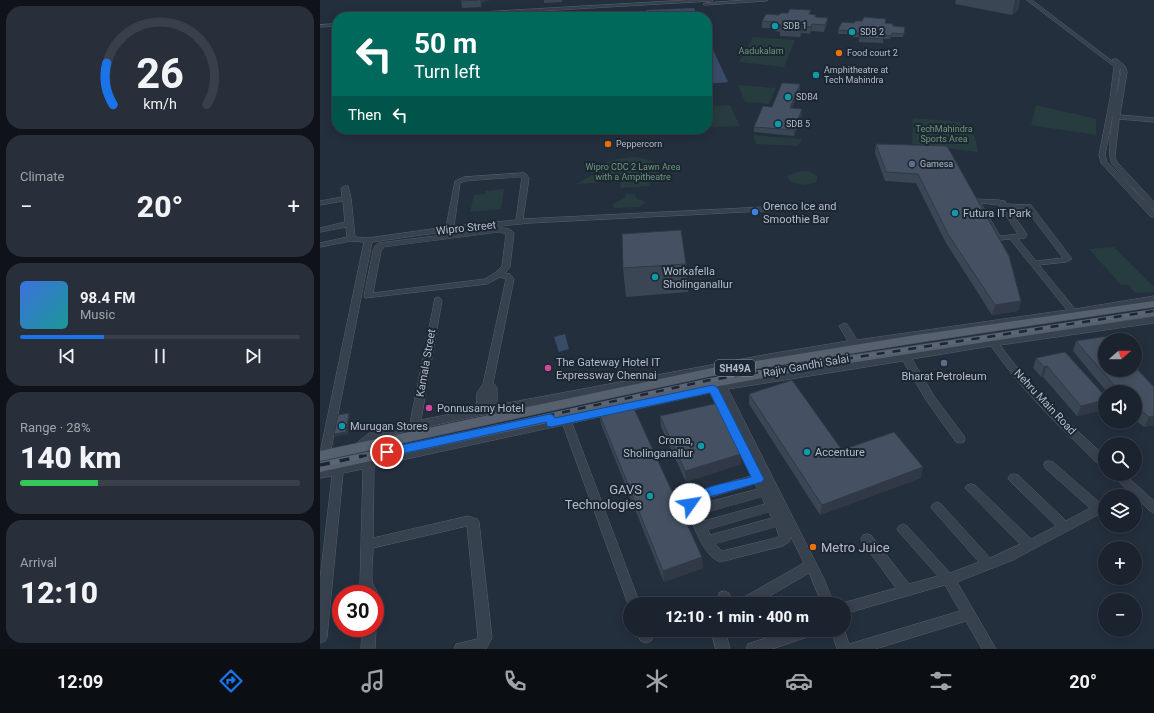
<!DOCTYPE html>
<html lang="en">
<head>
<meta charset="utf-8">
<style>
	body { margin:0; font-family:Roboto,sans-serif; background:#282f3a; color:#f1f3f6; height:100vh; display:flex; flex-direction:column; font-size:15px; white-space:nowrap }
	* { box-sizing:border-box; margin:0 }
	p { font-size:13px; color:#a0a4aa }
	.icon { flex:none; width:22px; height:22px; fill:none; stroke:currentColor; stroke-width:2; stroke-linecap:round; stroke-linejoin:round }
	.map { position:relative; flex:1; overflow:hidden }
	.details { display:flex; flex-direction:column; gap:6px; padding:6px; background:#0f1319; width:320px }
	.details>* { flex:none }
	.top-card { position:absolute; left:12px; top:12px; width:380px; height:122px; border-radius:16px; box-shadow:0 2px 10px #0003,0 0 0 1px #39404a; background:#00695c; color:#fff; overflow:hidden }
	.needle { width:26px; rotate:69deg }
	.controls { position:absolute; left:778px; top:333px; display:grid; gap:8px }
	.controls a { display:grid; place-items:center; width:44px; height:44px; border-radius:50%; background:#1b232e; box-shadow:0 2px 10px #0003,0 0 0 1px #39404a; font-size:20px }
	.speed { position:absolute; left:12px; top:585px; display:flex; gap:8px; font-size:20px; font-weight:700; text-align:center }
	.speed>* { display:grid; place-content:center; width:52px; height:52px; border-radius:50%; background:#1b232e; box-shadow:0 2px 10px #0003,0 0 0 1px #39404a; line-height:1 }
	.speed .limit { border:6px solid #d22; background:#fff; color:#111 }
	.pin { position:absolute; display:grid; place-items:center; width:34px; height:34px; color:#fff; margin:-17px; border:2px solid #fff; border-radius:50%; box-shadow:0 1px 4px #0007 }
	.me { position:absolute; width:44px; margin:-22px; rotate:58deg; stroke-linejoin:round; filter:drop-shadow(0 0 3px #0008) }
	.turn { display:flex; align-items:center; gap:14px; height:84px; padding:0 16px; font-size:18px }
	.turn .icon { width:52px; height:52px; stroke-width:2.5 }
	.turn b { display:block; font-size:28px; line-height:34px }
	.then { display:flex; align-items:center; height:38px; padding:0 16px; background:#0003; gap:8px; font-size:15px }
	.big { font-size:30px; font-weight:800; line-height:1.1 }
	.details .tile { flex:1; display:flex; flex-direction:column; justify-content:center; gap:6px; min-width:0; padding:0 14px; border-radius:16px; background:#282f3a }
	.details .dial { align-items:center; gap:0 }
	.dial svg { height:104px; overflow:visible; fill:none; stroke:#39404a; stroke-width:7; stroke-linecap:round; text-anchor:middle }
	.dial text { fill:#f1f3f6; stroke:none }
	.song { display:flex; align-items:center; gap:12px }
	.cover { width:48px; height:48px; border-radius:6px; background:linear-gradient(135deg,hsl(220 70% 55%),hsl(180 70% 35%)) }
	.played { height:4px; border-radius:2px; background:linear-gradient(90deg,#1a73e8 30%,#39404a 30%) }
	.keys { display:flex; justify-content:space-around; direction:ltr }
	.heat { display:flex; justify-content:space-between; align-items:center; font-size:22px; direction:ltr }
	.charge { height:6px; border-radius:3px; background:linear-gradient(90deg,#34c759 28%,#39404a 0) }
	.trip { position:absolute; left:303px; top:597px; width:228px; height:40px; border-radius:20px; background:#1b232e; box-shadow:0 2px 10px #0003,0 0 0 1px #39404a; font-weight:800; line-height:40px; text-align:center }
	.dock { display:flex; height:64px; justify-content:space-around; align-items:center; background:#0b0e12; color:#a0a4aa }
	.dock .icon { width:28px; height:28px }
	.dock .on { color:#1a73e8 }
	.dock b { font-size:18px; color:#f1f3f6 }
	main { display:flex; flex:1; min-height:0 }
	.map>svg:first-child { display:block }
	.green { fill:#263c3f }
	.water { fill:#394c67 }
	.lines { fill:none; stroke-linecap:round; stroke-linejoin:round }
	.minor-casing { stroke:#565f6c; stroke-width:1 }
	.major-casing { stroke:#414a57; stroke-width:1 }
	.minor { fill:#38414e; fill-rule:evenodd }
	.major { fill:#56606e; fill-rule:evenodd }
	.rail-far1-casing { stroke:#5a6575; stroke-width:4 }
	.rail-casing { stroke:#5a6575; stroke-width:5 }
	.rail-far1 { stroke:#1d2633; stroke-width:2.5; stroke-dasharray:8; stroke-linecap:butt }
	.rail { stroke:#1d2633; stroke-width:3.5; stroke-dasharray:10; stroke-linecap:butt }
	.wall { fill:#3b4654 }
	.shaded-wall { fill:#303945 }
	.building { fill:#455162; stroke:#303945 }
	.route { fill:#1a73e8; stroke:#114b97 }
	.culture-dot { fill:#0f9aa8; stroke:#1d2633; stroke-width:1.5 }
	.food-dot { fill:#e8710a; stroke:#1d2633; stroke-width:1.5 }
	.service-dot { fill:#5c6f8a; stroke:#1d2633; stroke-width:1.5 }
	.shop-dot { fill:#3f7fe0; stroke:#1d2633; stroke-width:1.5 }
	.hotel-dot { fill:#d1479c; stroke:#1d2633; stroke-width:1.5 }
	.labels { text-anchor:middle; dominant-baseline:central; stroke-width:4; stroke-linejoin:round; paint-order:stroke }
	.far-poi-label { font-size:9px; fill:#b4bcc9; stroke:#1d2633; text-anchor:start }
	.far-park-label { font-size:9px; fill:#6b9a76; stroke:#1d2633 }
	.shield { fill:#1d2633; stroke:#878f9c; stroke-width:1 }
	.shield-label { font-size:10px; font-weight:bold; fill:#b4bcc9 }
	.poi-label { font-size:11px; fill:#b4bcc9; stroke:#1d2633; text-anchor:start }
	.street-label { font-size:11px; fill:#b4bcc9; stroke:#1d2633 }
	.near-poi-label { font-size:13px; fill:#b4bcc9; stroke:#1d2633; text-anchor:end }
</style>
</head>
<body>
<main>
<section class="details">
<div class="tile dial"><svg viewBox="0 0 100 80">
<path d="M14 69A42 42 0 1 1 86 69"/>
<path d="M14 69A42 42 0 0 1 9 37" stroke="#1a73e8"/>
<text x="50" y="56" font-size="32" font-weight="700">26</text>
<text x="50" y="72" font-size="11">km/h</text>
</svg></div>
<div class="tile"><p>Climate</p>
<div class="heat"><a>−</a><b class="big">20°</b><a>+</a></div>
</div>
<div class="tile">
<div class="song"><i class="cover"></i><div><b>98.4 FM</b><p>Music</p></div></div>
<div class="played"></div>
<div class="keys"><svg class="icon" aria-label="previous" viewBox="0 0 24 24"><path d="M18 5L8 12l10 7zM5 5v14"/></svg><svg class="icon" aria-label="pause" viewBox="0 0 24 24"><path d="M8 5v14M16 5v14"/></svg><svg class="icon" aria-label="next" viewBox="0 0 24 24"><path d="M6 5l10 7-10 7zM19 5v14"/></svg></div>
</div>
<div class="tile"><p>Range · 28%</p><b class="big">140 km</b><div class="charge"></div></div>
<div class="tile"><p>Arrival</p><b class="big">12:10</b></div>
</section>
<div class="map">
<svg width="834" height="649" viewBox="0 0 834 649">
	<rect width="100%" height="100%" fill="#242f3e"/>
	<path class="green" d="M 433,37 L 475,40 L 464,67 L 419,62 Z
		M 418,85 L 456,88 L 449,104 L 425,102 Z
		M 410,105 L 420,126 L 387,127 L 387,107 Z
		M 716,105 L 776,119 L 776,135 L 711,125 Z
		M 593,118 L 639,122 L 655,137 L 658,152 L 592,144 Z
		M 433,135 L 482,139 L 478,146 L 436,144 Z
		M 314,157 C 332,160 338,161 347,177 L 329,179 L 330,186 L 301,188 L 300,181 L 256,184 L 276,173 L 287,162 L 296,159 Z
		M 481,171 L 489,171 L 497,176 L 497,180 L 495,183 L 484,185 L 471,182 L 467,176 Z
		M 184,189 L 181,209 L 150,212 L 154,195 L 166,194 L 166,191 Z
		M 306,194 L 315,194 L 316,198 L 326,202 L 320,207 L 294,208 L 293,204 L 305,198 Z
		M 794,247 L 834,287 L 834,292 L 816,293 L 807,284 L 801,285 L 769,249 Z"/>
	<path class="water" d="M 374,8 L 378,17 L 328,17 L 326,10 Z
		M 387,37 L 408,82 L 387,84 Z
		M 245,334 L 249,349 L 239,352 L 234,337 Z"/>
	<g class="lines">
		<defs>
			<path id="minor" d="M 368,0 L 393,0 L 391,1 L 118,17 L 92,17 L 94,16 Z
				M 426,0 L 448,0 L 446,1 L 385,5 L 383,4 L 385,3 Z
				M 707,0 L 712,0 L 796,64 L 792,60 L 793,59 L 797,59 L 805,66 L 807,72 L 800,115 L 834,118 L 834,122 L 799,119 L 795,157 L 797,162 L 834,202 L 834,208 L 831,208 L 792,164 C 784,150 798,91 801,72 L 800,67 L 796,99 L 785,155 L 787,162 L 834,211 L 834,217 L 831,217 L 781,163 L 779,155 L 790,99 L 794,67 Z
				M 17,24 L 17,26 L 0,27 L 0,25 Z
				M 204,173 L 206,174 L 209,178 L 203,219 L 464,206 L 468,208 L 464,210 L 210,223 L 130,231 L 52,242 L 10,455 L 9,458 L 5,459 L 1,458 L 0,453 L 44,242 L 31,241 L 0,247 L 0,243 L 27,237 L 26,227 L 0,232 L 0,228 L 25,222 L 23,201 L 0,205 L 0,201 L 22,197 L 21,188 L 25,186 L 28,186 L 31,198 L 35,237 L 48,238 L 126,227 L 135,181 L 144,177 ZM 202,177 L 196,220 L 134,226 L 140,183 L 145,181 Z
				M 656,199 L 678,200 L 685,201 L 686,204 L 711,205 L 752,259 L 746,262 L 719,265 L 755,309 L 834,296 L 834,302 L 683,326 L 515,349 L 449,360 L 158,416 L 59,437 L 42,451 L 38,452 L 34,451 L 33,448 L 34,445 L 52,431 L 90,423 L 115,298 L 118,297 L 122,300 L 101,420 L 156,409 L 157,393 L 163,384 L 186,279 L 180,277 L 167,284 L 45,298 L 44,296 L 53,251 L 55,246 L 59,243 L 180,228 C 186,228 190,228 194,233 L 190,267 L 185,273 L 190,274 L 194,279 L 173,383 L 177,388 L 177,405 L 449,354 L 528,341 L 519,326 L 524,323 L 527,324 L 537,340 L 747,310 L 690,239 L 680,240 L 673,238 L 653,203 ZM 661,203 L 679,205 L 698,234 L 681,236 L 679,234 ZM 689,208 L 706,209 L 743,258 L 716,261 L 698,239 L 705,238 L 707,235 ZM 180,232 L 186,234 L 182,266 L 176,272 L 165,279 L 53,293 L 61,251 L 64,247 Z
				M 834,317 L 834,323 L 680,345 C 710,387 747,422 785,456 L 785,467 C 775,464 767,452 759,445 C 727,415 697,383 671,346 L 592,359 L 614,396 L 644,436 L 645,439 L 644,442 L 640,443 L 636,442 L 606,400 L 583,361 L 408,389 L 504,579 L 514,604 L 502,604 L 489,573 L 436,604 L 418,604 L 419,600 L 484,563 L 471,537 L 469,542 L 463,546 L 400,562 C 383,556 372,522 366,506 L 364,501 C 370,490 418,480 431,476 L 390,393 L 252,423 L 320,604 L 310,604 L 310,608 L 308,604 L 243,425 L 54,466 L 53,538 L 148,516 L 157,519 L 159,522 L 172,638 L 166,649 L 134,649 L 136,644 L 157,639 L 158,637 L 147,526 L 53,548 C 53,558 51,570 52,581 C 53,588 60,590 55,598 L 55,594 L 45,594 L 40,585 L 43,469 L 23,473 L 7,637 L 5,641 L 0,643 L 0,579 L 12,476 L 0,478 L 0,470 L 395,385 L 394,382 L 396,380 L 402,380 L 404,383 L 668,341 L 666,339 L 668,337 L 671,336 L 676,340 ZM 435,484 L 438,489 L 377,505 L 376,503 L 382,500 ZM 442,497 L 445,504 L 384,521 L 381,514 ZM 449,512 L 452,518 L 390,535 L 388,530 ZM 456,527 L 459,536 L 456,538 L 402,551 L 395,544 Z
				M 729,461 L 733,462 L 780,503 L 785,501 L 785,511 L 693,560 L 637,582 L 676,649 L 662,649 L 646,621 L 555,649 L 517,649 L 511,630 L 524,630 L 524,629 L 529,644 L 640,611 L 625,585 L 524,614 L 524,604 L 519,604 L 576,588 L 543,543 L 541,539 L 543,535 L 547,534 L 551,535 L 589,584 L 618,576 L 579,532 L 577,529 L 579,526 L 583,524 L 587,526 L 630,573 L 659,562 L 613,510 L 611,507 L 613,504 L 617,502 L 621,504 L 670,558 L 700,544 L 645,488 L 647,485 L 651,484 L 655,485 L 711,539 L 736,526 L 690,481 L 688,478 L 690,475 L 694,474 L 698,475 L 746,521 L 770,508 L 725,468 L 724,465 L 725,462 Z
				M 791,474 L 804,474 L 834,501 L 834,513 L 830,511 L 815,496 L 798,496 L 800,493 L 806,489 Z
				M 404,591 L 409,593 L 413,604 L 401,604 L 398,597 L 399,593 Z
				M 55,627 L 56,628 L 55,649 L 41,649 L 42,628 L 55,628 Z
				M 316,630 L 330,630 L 333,637 L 331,641 L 326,643 L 321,641 Z
				M 391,630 L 405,630 L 410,649 L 396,649 Z
				M 472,630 L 498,630 L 496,634 L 452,649 L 426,649 L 428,644 Z"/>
			<path id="major" d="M 834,301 L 834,307 L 596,343 L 392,376 L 0,461 L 0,451 L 392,368 L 596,335 Z
				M 834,310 L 834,316 L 491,369 L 399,386 L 0,472 L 0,462 L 399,378 L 491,361 Z"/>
		</defs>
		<use href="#minor" class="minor-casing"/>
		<use href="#major" class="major-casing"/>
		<use href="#minor" class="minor"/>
		<use href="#major" class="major"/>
		<defs>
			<path id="rail-far1" d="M 39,457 L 390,380 L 834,311"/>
			<path id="rail" d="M 0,465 L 43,456"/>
		</defs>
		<use href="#rail-far1" class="rail-far1-casing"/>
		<use href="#rail" class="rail-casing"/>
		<use href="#rail-far1" class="rail-far1"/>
		<use href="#rail" class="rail"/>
	</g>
	<path class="wall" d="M 141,0 L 170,0 L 162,2 L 161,7 L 142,8 Z
		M 224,0 L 242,0 L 242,2 L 224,3 Z
		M 636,0 L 700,0 L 698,10 L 692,15 L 635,4 Z
		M 491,14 L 496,15 L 496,17 L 507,25 L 504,32 L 491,31 L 490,34 L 482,33 L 480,37 L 460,36 L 460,32 L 454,31 L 454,28 L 442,28 L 442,21 L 459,15 Z
		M 534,23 L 566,23 L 573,26 L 585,27 L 583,37 L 571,37 L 570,39 L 563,39 L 563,43 L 539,42 L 539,37 L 532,37 L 532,34 L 518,34 L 518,30 Z
		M 480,89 L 472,108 L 482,109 L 482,115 L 474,136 L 434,132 L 434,127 L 452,107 Z
		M 556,144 L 627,146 L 701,301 L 698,311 L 672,315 L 626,243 L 596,183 L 565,181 L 555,153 Z
		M 366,264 L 368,292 L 306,297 L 303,268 Z
		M 756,341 L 834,387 L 834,425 L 824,427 L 815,420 L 815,392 L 787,392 L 753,351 Z
		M 716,358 L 784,410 L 757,416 L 723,377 L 721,377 L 713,368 Z
		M 429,394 L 522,450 L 601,478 L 500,515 L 429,404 Z
		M 279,413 L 383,568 L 344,582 L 281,424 Z
		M 340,416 L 421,464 L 366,482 L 341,427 Z"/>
	<path class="shaded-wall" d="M 160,0 L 170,0 L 162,2 L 161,7 Z
		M 695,0 L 700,0 L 698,10 L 692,15 Z
		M 508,18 L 507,25 L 504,32 L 505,25 Z
		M 492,24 L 491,31 L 490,34 L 491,27 Z
		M 482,26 L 482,33 L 480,37 L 481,30 Z
		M 480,84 L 480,89 L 470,113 L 470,108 Z
		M 482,109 L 482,115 L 474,136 L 474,130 Z
		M 701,301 L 698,311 L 672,315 L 675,305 Z
		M 727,366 L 723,377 L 721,377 L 724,367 Z
		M 785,400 L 785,407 L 784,410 L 757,416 L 761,406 Z
		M 29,413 L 30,415 L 28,434 L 15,437 L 14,434 Z
		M 834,416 L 834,425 L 824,427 L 829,417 Z
		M 421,454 L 421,464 L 366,482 L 365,471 Z
		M 603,467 L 601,478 L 500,515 L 502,505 Z
		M 382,557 L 383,568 L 344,582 L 343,571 Z"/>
	<path class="building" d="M 141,0 L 158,0 L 140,1 Z
		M 470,9 L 491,10 L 489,14 L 496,15 L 495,17 L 508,18 L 505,25 L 492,24 L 491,27 L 482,26 L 481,30 L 460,29 L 461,25 L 454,24 L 455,22 L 442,21 L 446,14 L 459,15 L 461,13 L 468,13 Z
		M 544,17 L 566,19 L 565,23 L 573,24 L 573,26 L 585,27 L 584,34 L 572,33 L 571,36 L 564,35 L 563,39 L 539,38 L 540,34 L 532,33 L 533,31 L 518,30 L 522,22 L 534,23 L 535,21 L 542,21 Z
		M 462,83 L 480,84 L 470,108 L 482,109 L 474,130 L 434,127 L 443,106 L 452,107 Z
		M 556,144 L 627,146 L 689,256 L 701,301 L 675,305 L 628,234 L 598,174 L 566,172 Z
		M 361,230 L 366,264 L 303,268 L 302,234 Z
		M 787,336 L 790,340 L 785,340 L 785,370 L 815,370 L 815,367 L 834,387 L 834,416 L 829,417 L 815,406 L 815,392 L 800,392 L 756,341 Z
		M 745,352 L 785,396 L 785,400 L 761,406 L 727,366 L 724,367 L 716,358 Z
		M 472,380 L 522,450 L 574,432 L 603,467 L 502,505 L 429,394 Z
		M 398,403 L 421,454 L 365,471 L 340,416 Z
		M 312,404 L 382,557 L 343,571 L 279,413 Z
		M 29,413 L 26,432 L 14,434 L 18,415 Z"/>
	<path class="route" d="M 393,385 L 398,388 L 444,479 L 442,482 L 382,499 L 376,503 L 374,507 L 370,508 L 366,507 L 364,501 C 371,488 416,481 431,477 L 390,393 L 231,427 L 227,426 L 226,422 L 67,457 L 64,455 L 62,452 L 64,449 L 67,448 L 230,414 L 233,415 L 235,418 Z"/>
	<g class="culture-dot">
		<circle cx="455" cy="26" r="4"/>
		<circle cx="532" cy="32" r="4"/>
		<circle cx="496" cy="75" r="4"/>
		<circle cx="468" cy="97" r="4"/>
		<circle cx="458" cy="124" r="4"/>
		<circle cx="635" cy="213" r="4"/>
		<circle cx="335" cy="277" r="4"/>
		<circle cx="22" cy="426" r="4"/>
		<circle cx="381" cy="446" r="4"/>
		<circle cx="487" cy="452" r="4"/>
		<circle cx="330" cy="496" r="4"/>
	</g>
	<g class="food-dot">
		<circle cx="519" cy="53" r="4"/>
		<circle cx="288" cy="144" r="4"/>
		<circle cx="493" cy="547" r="4"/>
	</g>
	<g class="service-dot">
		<circle cx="592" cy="164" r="4"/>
		<circle cx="624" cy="363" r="4"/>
	</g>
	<circle class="shop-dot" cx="435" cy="212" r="4"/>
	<g class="hotel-dot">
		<circle cx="228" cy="368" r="4"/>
		<circle cx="109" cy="408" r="4"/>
	</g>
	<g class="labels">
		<g class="far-poi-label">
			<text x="463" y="26">SDB 1</text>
			<text x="540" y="32">SDB 2</text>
			<text x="527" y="53">Food court 2</text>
			<text x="504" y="70">Amphitheatre at<tspan x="504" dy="10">Tech Mahindra</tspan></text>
			<text x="476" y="97">SDB4</text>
			<text x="466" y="124">SDB 5</text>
			<text x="296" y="144">Peppercorn</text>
			<text x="600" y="164">Gamesa</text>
		</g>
		<g class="far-park-label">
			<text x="441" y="51">Aadukalam</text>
			<text x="624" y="129">TechMahindra<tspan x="624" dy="10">Sports Area</tspan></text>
			<text x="313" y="167">Wipro CDC 2 Lawn Area<tspan x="313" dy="10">with a Ampitheatre</tspan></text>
		</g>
		<rect class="shield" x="395" y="360" width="40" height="16" rx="3"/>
		<g class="shield-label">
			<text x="415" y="368">SH49A</text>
		</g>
		<g class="poi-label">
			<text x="443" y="206">Orenco Ice and<tspan x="443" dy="13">Smoothie Bar</tspan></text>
			<text x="643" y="213">Futura IT Park</text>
			<text x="343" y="271">Workafella<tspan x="343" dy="13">Sholinganallur</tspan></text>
			<text x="236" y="362">The Gateway Hotel IT<tspan x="236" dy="13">Expressway Chennai</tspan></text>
			<text x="624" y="376" text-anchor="middle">Bharat Petroleum</text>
			<text x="117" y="408">Ponnusamy Hotel</text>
			<text x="30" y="426">Murugan Stores</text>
			<text x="373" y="440" text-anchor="end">Croma,<tspan x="373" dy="13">Sholinganallur</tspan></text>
			<text x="495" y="452">Accenture</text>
		</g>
		<g class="street-label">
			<text transform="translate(146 228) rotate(-6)">Wipro Street</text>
			<text transform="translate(106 363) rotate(-80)">Kamala Street</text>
			<text transform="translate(486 366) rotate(-10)">Rajiv Gandhi Salai</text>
			<text transform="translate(725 402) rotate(47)">Nehru Main Road</text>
		</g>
		<g class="near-poi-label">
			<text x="322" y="489">GAVS<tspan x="322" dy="15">Technologies</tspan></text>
			<text x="501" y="547" text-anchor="start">Metro Juice</text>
		</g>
	</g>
</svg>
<div class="controls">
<a><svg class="needle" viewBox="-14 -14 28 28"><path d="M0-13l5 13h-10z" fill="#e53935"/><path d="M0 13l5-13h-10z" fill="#a0a4aa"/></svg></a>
<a><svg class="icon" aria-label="sound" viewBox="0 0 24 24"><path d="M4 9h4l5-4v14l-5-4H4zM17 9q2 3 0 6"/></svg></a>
<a><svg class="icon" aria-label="search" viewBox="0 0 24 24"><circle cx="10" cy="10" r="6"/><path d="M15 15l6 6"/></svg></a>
<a><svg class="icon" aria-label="layers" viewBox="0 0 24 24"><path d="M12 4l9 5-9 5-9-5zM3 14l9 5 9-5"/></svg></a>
<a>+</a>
<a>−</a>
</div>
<div class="speed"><div class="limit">30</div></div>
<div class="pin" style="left:67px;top:452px;background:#d93025"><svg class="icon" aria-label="arrive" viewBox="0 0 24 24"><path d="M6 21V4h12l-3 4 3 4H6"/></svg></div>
<svg class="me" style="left:370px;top:504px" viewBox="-20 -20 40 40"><circle r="19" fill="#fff"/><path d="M0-13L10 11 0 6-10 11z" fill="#1a73e8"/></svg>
<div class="trip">12:10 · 1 min · 400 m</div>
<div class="top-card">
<div class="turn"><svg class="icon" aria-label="left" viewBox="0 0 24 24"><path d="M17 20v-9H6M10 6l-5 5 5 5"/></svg><div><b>50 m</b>Turn left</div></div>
<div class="then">Then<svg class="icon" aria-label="left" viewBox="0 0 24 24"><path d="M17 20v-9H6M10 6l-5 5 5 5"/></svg></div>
</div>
</div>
</main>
<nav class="dock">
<b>12:09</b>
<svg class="icon on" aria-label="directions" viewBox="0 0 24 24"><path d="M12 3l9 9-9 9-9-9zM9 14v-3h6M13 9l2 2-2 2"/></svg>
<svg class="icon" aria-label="music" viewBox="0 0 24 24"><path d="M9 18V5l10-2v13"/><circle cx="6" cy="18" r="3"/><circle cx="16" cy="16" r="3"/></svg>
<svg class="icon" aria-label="phone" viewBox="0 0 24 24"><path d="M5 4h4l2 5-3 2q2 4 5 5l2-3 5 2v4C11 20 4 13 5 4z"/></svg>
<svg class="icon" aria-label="climate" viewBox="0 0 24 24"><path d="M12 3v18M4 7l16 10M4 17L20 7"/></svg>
<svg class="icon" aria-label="car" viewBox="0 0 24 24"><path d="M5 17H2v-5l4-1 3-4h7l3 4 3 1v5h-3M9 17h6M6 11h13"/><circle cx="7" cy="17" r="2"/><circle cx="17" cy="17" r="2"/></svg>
<svg class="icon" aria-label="filters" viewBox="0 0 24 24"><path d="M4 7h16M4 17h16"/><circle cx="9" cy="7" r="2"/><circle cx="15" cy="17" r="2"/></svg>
<b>20°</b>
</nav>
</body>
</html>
